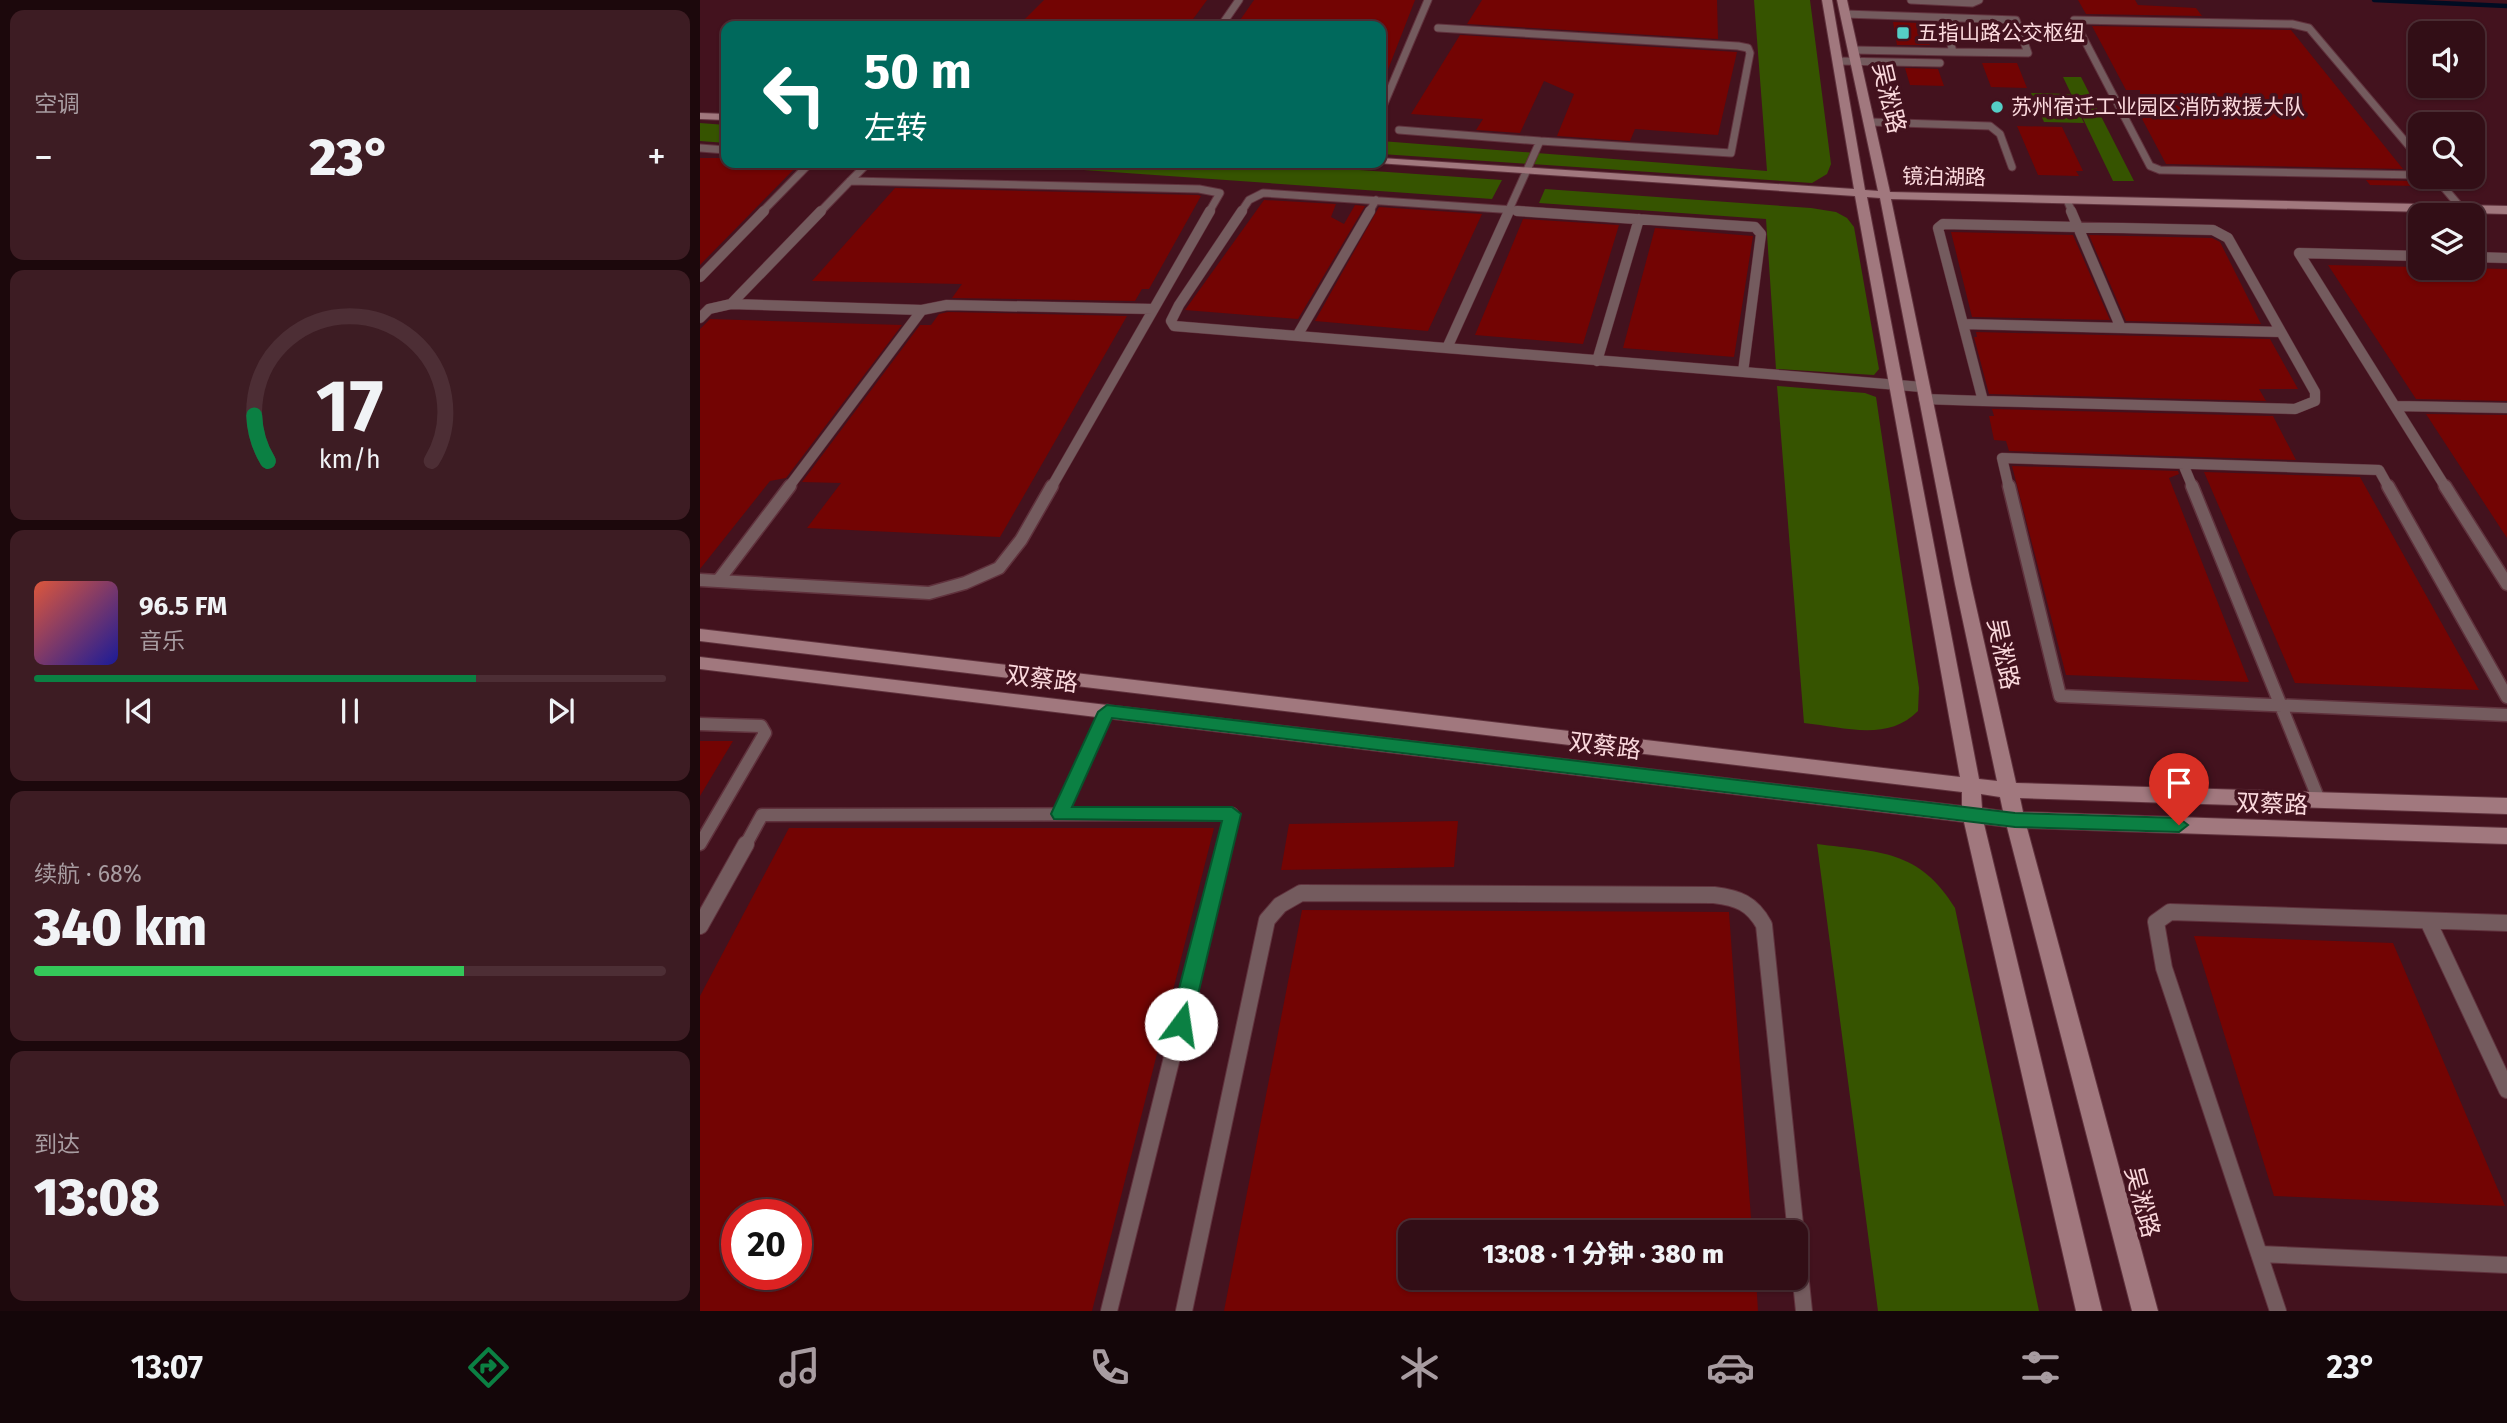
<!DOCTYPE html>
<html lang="zh">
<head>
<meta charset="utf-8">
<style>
	body { margin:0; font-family:"Fira Sans","Noto Sans SC",sans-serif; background:#3d1c23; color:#f1f3f6; height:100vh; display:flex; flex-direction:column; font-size:26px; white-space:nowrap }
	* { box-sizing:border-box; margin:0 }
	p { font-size:23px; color:#a89ca1 }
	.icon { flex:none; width:38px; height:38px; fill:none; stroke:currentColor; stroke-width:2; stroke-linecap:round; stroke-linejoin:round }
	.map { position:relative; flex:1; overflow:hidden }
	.details { display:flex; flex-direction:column; gap:10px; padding:10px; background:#1c080c; width:700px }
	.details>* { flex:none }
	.top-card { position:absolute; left:21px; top:21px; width:665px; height:147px; border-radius:14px; box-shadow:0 2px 5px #0004,0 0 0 2px #4d2e35; background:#00695c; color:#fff; overflow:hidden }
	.tools { position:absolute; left:1708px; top:21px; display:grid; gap:14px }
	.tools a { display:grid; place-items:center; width:77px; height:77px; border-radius:14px; background:#320e16; box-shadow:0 2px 5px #0004,0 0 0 2px #4d2e35; font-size:35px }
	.speed { position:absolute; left:21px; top:1199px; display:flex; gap:14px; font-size:35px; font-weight:700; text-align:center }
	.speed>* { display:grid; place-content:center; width:91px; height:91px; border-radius:50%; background:#320e16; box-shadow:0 2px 5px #0004,0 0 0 2px #4d2e35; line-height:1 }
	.speed .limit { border:10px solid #d22; background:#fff; color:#111 }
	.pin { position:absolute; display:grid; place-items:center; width:60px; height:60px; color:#fff; margin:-72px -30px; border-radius:50% 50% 50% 0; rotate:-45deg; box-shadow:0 0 7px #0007 }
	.pin .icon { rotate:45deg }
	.me { position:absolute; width:77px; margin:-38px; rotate:14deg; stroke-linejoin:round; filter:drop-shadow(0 0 5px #0008) }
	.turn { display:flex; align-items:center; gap:24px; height:147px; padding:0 28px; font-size:32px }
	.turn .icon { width:91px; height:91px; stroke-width:2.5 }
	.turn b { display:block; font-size:49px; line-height:60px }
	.big { font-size:52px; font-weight:800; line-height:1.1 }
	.details .widget { flex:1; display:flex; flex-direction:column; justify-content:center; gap:10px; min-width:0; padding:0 24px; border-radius:14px; background:#3d1c23 }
	.details .dial { align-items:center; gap:0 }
	.dial svg { height:182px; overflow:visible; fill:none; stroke:#4d2e35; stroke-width:7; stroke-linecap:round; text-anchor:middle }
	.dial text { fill:#f1f3f6; stroke:none }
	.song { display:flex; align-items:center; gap:21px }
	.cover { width:84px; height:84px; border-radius:10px; background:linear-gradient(135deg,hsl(10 70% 55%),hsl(240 70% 35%)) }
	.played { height:7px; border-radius:4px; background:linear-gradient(90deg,#0b8043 70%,#4d2e35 70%) }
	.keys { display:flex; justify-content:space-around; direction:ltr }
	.heat { display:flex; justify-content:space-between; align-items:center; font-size:38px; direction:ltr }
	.charge { height:10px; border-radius:5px; background:linear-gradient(90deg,#34c759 68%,#4d2e35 0) }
	.trip { position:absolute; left:698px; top:1220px; width:410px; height:70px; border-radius:14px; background:#320e16; box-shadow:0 2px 5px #0004,0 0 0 2px #4d2e35; font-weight:800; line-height:70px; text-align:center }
	.tab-bar { display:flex; height:112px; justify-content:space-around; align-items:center; background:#140609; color:#a89ca1 }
	.tab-bar .icon { width:49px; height:49px }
	.tab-bar .current { color:#0b8043 }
	.tab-bar b { font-size:32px; color:#f1f3f6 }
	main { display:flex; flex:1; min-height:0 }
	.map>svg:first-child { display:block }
	.green { fill:#365400 }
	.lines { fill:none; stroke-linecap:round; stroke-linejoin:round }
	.stream { stroke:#000c22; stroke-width:4.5 }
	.building { fill:#730403; fill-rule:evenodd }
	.lane-far3-casing { stroke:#60323d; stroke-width:9 }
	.lane-far2-casing { stroke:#60323d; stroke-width:11 }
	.lane-far1-casing { stroke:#60323d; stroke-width:15 }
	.lane-casing { stroke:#60323d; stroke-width:18 }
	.secondary-casing { stroke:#60323d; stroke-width:2 }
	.lane-far3 { stroke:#745b5e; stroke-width:7 }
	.lane-far2 { stroke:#745b5e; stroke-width:10 }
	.lane-far1 { stroke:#745b5e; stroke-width:12 }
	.lane { stroke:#745b5e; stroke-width:16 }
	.secondary { fill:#a1787e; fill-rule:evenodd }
	.route { fill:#0b8043; stroke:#07532c; stroke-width:2 }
	.poi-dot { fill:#55cec6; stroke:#43121e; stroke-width:2.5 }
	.labels { text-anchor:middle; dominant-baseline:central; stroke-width:7; stroke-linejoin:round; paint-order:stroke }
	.far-poi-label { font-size:21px; fill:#fbd9dd; stroke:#43121e; text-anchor:start }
	.far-street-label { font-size:21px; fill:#fbd9dd; stroke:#43121e }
	.street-label { font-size:24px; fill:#fbd9dd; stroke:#43121e }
</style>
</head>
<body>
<main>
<section class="details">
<div class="widget"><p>空调</p>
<div class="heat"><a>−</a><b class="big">23°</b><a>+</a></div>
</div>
<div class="widget dial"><svg viewBox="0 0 100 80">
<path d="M14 69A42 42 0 1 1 86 69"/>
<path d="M14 69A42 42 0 0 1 8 49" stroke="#0b8043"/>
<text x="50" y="56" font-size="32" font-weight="700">17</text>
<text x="50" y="72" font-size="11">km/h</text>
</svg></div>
<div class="widget">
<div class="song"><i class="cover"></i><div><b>96.5 FM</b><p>音乐</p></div></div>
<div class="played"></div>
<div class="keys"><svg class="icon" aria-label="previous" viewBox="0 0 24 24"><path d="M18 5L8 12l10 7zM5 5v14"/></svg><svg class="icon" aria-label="pause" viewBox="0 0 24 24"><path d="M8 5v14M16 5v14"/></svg><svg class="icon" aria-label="next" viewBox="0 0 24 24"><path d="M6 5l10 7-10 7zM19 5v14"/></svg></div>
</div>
<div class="widget"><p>续航 · 68%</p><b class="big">340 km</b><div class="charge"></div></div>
<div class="widget"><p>到达</p><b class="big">13:08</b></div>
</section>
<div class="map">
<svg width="1807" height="1311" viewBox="0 0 1807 1311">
	<rect width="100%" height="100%" fill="#43121e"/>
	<path class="green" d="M 1054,0 L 1110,0 L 1131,164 L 1127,174 L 1112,183 L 681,154 L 681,141 L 1067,171 Z
		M 1363,77 L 1381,77 L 1434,181 L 1413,181 Z
		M 1331,93 L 1370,94 L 1384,123 L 1344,122 Z
		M 0,123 L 26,125 L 26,143 L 0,141 Z
		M 286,163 L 558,163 L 802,180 L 792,199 Z
		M 845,189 L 1111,208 L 1136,212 L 1147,218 L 1154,227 L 1179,369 L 1174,375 L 1076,369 L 1066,219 L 839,203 Z
		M 1077,386 L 1165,393 L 1176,397 L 1219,688 L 1218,711 C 1188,742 1144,727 1104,723 Z
		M 1117,844 C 1179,852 1220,850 1255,908 L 1339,1311 L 1178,1311 Z"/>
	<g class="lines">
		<path class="stream" d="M 1674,0 L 1807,6"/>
	</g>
	<path class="building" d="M 344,0 L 507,0 L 488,26 L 318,26 Z
		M 554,0 L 715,0 L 682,85 L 681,26 L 536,26 Z
		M 782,0 L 1017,0 L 1018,39 L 767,24 Z
		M 1378,0 L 1435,0 L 1438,5 L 1496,8 L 1502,16 L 1386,14 Z
		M 1193,22 L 1217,23 L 1223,38 L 1227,38 L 1230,45 L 1197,45 Z
		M 1392,26 L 1591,30 L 1703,169 L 1466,164 L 1440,115 L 1440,90 L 1426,90 Z
		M 760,35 L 1037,52 L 1018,135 L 935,129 L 930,141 L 857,136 L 874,94 L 844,81 L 820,133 L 776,130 L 783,119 L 711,114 Z
		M 1282,63 L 1317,63 L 1327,88 L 1291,87 Z
		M 1205,68 L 1238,69 L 1244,86 L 1210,85 Z
		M 1317,126 L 1362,127 L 1383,171 L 1376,171 L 1379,176 L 1338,175 Z
		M 0,158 L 26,158 L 26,163 L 100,163 L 0,265 Z
		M 1666,180 L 1713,181 L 1717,186 L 1670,185 Z
		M 195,188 L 498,195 L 501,196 L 449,289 L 442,289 L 435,301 L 252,298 L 262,284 L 112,281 Z
		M 564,200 L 636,204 L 631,217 L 644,224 L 655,205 L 665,206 L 598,319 L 485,310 Z
		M 679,207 L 782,214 L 728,331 L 615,321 Z
		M 823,219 L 919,225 L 883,344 L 775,335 Z
		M 955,228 L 1053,236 L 1034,357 L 923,348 Z
		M 1251,232 L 1373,235 L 1410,320 L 1272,317 Z
		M 1389,235 L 1512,238 L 1520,242 L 1561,324 L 1426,321 Z
		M 1628,265 L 1807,269 L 1807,401 L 1716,399 Z
		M 248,312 L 427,316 L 300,537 L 107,528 L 141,483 L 102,482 L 220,325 L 231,325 L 239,314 Z
		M 10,319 L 202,325 L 86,478 L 70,481 L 0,569 L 0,329 Z
		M 1276,332 L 1570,339 L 1598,389 L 1559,389 L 1566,401 L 1289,394 L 1274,337 L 1277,337 Z
		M 1292,409 L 1573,416 L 1596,460 L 1309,451 L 1306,441 L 1294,440 L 1289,416 L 1294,416 Z
		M 1726,414 L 1807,415 L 1807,538 Z
		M 1312,466 L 1478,471 L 1479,474 L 1469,478 L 1549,682 L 1366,675 Z
		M 1504,472 L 1660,477 L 1779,690 L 1595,683 Z
		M 0,741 L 33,741 L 0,796 Z
		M 758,821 L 754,867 L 581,870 L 589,824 Z
		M 89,828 L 514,828 L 392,1311 L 0,1311 L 0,996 ZM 37,1214 L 96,1214 L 96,1274 L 37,1274 Z
		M 602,910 L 1029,912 L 1052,1232 L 710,1232 L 710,1278 L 1056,1278 L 1058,1311 L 524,1311 Z
		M 1494,936 L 1693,943 L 1805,1206 L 1574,1196 Z"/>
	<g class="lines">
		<defs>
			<path id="lane-far3" d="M 1211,0 L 1272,3 L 1279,0
				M 1145,14 L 1316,20 L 1328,53 L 1253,52 L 1244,18
				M 521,26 L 539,0
				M 738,28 L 1038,46 L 1048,48 L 1050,53 L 1031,153 L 840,141 L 808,212
				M 1153,50 L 1253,52
				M 1137,61 L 1240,63
				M 681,111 L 728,0
				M 1170,122 L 1290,126 L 1300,134 L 1312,167
				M 699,130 L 840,141
				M 0,148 L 26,150
				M 1720,159 L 1609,28 L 1592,24 L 1374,20 L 1450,166 L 1460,170 L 1720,175
				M 1735,177 L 1762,209
				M 150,181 L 499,189 L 520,193 L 509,212
				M 150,181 L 168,163
				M 1367,200 L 1372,212
				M 62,212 L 110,163
				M 120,212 L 150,181
				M 541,212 L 549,200 L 563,193 L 843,212
				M 669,212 L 676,200"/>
			<path id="lane-far2" d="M 542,211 L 479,305 L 471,321 L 474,326 L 1043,372
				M 817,211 L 1055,227 L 1061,234 L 1043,372
				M 1371,211 L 1421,328
				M 1243,224 L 1513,230 L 1528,238 L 1615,392 L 1615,401 L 1595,409 L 1283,401 L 1238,228 Z
				M 1720,256 L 1599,253 L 1746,488
				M 1773,257 L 1807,258
				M 0,277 L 64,211
				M 222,310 L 247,305 L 453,309
				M 0,318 L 9,309 L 31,304
				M 1263,324 L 1581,332
				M 597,336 L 670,211
				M 747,348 L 809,211
				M 897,361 L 939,219
				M 1043,372 L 1222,387
				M 1224,399 L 1283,401
				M 1695,406 L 1807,408
				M 1483,464 L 1493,488
				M 88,488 L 222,310 L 31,304 L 121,211
				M 351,488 L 510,211
				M 1309,488 L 1302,458 L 1679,470 L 1689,488"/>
			<path id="lane-far1" d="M 90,486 L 18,581 L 229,593 L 265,583 L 299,568 L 321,540 L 352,486
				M 1309,486 L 1360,696 L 1807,715
				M 1492,486 L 1619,800
				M 1688,486 L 1807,697
				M 1745,486 L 1807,584
				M 0,580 L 18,581
				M 0,724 L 61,726 L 65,733 L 0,844
				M 360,814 L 407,711
				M 45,846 L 62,815 L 532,814 L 524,846"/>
			<path id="lane" d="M 1728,921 L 1807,1090
				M 0,926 L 46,844
				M 1559,1254 L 1807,1265
				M 409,1311 L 525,844
				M 484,1311 L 567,920 L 580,905 L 601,893 L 1014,895 C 1038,898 1052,903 1064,925 L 1104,1311
				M 1578,1311 L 1464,968 L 1456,922 L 1470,912 L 1807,923"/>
			<path id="secondary" d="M 1122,0 L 1132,0 L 1165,190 L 1178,191 L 1137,0 L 1147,0 L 1190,192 L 1807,206 L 1807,214 L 1191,199 L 1271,584 L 1316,783 L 1807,798 L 1807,814 L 1320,798 L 1323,812 L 1807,828 L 1807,844 L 1327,828 L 1458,1311 L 1432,1311 L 1307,827 L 1284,824 L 1402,1311 L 1376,1311 L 1264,822 L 0,669 L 0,657 L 1262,806 L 1262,792 L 0,641 L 0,629 L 1260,777 L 1155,196 L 677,163 L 681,163 L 681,158 L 1154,189 ZM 1167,197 L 1180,198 L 1255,584 L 1297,781 L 1279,779 ZM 1281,794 L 1300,797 L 1303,811 L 1282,808 Z
				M 0,113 L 26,114 L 26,120 L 0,119 Z"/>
		</defs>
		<use href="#lane-far3" class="lane-far3-casing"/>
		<use href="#lane-far2" class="lane-far2-casing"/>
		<use href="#lane-far1" class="lane-far1-casing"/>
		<use href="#lane" class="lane-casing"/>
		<use href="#secondary" class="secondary-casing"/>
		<use href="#lane-far3" class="lane-far3"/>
		<use href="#lane-far2" class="lane-far2"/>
		<use href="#lane-far1" class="lane-far1"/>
		<use href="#lane" class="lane"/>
		<use href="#secondary" class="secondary"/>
	</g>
	<path class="route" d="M 407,705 L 1315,813 L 1479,818 L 1488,825 L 1479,832 L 1315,827 L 412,718 L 372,807 L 532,807 L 541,814 L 491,1024 L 488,1030 L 481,1033 L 473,1030 L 470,1024 L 522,821 L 354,819 L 351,814 L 398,712 Z"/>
	<g class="poi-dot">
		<rect x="1196" y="26" width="14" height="14" rx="3.5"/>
		<circle cx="1297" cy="107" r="7"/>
	</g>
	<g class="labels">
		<g class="far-poi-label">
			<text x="1217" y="33">五指山路公交枢纽</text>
			<text x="1311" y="107">苏州宿迁工业园区消防救援大队</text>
		</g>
		<g class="far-street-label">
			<text transform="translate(1244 177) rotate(1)">镜泊湖路</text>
		</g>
		<g class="street-label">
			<text transform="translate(1189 98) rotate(77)">吴淞路</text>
			<text transform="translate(1303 654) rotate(78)">吴淞路</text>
			<text transform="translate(342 679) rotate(7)">双蔡路</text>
			<text transform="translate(905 746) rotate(7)">双蔡路</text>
			<text transform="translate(1572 804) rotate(2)">双蔡路</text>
			<text transform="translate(1442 1202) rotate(75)">吴淞路</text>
		</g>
	</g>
</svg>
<div class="tools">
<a><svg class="icon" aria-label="sound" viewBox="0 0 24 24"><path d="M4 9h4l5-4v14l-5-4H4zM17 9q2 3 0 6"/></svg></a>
<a><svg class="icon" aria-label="search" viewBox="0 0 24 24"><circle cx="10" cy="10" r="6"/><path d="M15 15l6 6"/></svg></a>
<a><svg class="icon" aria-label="layers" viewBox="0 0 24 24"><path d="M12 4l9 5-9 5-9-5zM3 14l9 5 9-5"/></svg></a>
</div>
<div class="speed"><div class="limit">20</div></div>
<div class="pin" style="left:1479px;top:825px;background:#d93025"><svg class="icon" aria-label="arrive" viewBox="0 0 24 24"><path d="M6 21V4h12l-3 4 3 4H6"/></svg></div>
<svg class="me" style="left:481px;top:1024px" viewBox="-20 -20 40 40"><circle r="19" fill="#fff"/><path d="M0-13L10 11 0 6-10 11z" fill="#0b8043"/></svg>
<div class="trip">13:08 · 1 分钟 · 380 m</div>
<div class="top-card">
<div class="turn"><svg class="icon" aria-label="left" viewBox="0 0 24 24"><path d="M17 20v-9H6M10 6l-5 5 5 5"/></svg><div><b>50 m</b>左转</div></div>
</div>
</div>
</main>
<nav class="tab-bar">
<b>13:07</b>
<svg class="icon current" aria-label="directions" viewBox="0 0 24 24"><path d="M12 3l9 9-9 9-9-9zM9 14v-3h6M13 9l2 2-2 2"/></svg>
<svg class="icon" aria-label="music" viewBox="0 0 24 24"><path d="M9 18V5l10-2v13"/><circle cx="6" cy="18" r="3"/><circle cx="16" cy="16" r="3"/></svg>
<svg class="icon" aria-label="phone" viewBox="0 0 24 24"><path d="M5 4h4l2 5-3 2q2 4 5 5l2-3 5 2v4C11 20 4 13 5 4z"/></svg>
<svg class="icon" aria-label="climate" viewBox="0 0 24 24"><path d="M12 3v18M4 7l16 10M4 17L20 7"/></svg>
<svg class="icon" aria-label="car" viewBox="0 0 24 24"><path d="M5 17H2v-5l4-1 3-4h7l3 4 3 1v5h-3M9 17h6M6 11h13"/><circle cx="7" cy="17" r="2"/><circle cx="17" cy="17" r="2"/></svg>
<svg class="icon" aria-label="filters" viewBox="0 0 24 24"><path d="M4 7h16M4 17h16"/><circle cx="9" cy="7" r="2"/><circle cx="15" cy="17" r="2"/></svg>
<b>23°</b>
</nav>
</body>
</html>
